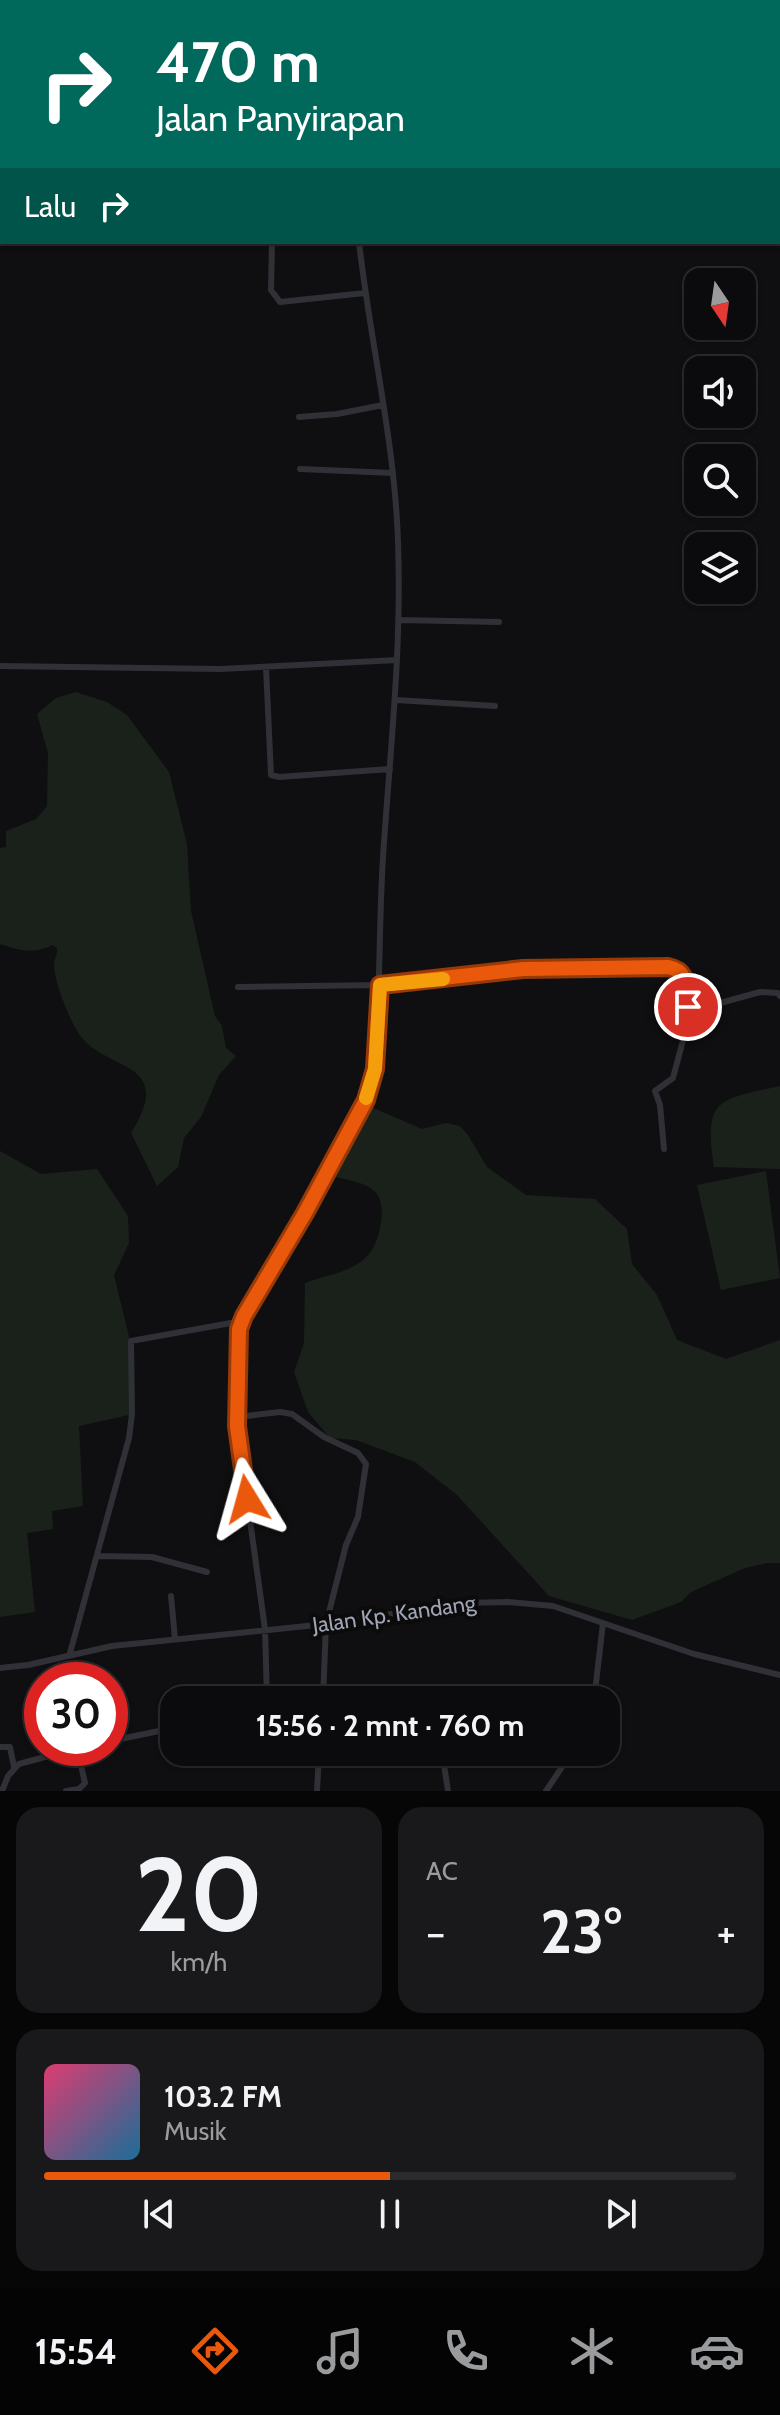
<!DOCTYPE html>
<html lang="id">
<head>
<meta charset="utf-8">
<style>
	body { margin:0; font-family:Cabin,sans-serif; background:#19191b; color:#f1f3f6; height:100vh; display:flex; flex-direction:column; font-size:30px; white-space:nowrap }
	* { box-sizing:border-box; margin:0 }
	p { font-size:26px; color:#9a9b9d }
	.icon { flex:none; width:44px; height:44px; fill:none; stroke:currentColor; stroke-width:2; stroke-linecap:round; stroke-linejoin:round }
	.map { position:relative; height:1791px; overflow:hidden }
	.side { display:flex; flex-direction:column; gap:16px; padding:16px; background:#060607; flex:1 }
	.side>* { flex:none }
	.top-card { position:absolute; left:0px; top:0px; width:780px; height:244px; box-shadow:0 2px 6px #0004,0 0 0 2px #2b2b2e; background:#00695c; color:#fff; overflow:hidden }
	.needle { width:52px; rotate:167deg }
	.fabs { position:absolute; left:684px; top:268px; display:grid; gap:16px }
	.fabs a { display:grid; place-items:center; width:72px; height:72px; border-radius:16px; background:#0b0b0d; box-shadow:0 2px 6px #0004,0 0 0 2px #2b2b2e; font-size:40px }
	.speed { position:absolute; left:24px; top:1662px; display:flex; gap:16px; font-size:40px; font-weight:700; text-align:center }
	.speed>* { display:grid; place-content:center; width:104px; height:104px; border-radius:50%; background:#0b0b0d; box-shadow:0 2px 6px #0004,0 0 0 2px #2b2b2e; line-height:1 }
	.speed .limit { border:12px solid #d22; background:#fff; color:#111 }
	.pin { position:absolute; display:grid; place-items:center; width:68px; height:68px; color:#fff; margin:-34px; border:4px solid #fff; border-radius:50%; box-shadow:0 2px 8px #0007 }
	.me { position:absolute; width:88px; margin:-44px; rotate:352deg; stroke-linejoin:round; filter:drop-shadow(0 0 6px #0008) }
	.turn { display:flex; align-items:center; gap:28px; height:168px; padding:0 24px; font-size:36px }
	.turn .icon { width:104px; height:104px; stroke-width:2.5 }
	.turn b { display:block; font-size:56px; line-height:68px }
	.then { display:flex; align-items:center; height:76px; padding:0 24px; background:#0003; gap:16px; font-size:30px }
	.big { font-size:60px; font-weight:700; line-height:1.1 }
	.side .card { flex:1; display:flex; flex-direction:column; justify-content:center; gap:12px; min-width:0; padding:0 28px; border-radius:24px; background:#19191b }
	.side .dial { align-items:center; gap:0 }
	.dial b { font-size:104px; line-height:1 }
	.song { display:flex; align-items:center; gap:24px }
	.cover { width:96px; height:96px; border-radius:12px; background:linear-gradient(135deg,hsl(340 70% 55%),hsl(200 70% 35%)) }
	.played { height:8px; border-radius:4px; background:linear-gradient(90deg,#ea580c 50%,#2b2b2e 50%) }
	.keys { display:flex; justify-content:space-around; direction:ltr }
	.heat { display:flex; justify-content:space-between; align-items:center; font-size:44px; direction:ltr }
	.side .tiles { flex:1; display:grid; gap:16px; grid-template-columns:1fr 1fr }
	.card:last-child { grid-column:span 2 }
	.trip { position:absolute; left:160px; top:1686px; width:460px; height:80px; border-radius:24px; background:#0b0b0d; box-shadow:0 2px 6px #0004,0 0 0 2px #2b2b2e; font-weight:700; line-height:80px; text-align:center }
	.tabs { display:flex; height:128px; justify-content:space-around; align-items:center; background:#040405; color:#9a9b9d }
	.tabs .icon { width:56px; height:56px }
	.tabs .active { color:#ea580c }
	.tabs b { font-size:36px; color:#f1f3f6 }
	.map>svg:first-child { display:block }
	.green { fill:#1a211a }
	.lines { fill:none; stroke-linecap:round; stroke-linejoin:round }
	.river { stroke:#252e35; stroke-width:14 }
	.minor { stroke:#303136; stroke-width:6 }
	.route-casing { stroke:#983908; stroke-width:20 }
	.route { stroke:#ea580c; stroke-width:14 }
	.slow { stroke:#f59e0b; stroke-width:14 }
	.labels { text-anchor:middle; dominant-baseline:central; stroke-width:8; stroke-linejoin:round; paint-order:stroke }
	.street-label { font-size:22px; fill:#9fa5b3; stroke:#0b0b0c }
</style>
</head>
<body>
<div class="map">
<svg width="780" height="1791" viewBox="0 0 780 1791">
	<rect width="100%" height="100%" fill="#0f0f11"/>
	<path class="green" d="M 76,692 L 107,702 L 127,715 L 169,772 L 187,844 L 191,911 L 215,1016 L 222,1026 L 226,1048 L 236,1056 L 219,1075 L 201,1117 L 184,1138 L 178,1167 L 157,1186 L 131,1133 C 177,1059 106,1073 79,1034 C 70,1021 54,981 54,965 C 54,958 58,955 57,948 L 52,945 C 33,955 19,950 0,944 L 0,848 L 6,847 L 6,831 L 36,819 L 47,806 L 48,753 L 37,714 L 56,698 Z
		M 780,1086 L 780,1169 L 714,1167 C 703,1097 719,1100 780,1086 Z
		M 369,1106 L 422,1129 L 446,1123 L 460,1126 L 468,1135 L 487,1167 L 526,1195 L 595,1199 L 627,1229 L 632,1264 L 657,1295 L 677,1340 L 726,1359 L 780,1340 L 780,1563 L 767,1563 L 745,1568 L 691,1592 L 681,1602 L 632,1620 L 549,1596 L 457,1495 L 415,1462 L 356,1440 L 330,1438 L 308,1412 L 294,1372 L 304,1343 L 305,1283 C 323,1276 347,1273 363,1260 C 374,1251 377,1241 380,1228 C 388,1188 369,1184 335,1177 L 345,1148 Z
		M 0,1151 L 41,1174 L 97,1169 L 128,1216 L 129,1243 L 114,1275 L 132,1349 L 129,1415 L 79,1426 L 83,1506 L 52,1511 L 53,1529 L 27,1533 L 35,1612 L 0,1617 Z
		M 766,1171 L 780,1278 L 721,1290 L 697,1185 Z"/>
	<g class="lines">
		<path class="river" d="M 778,20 L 780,20
			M 778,84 L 780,85"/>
		<path class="minor" d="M 317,0 L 318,2
			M 404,2 L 404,0
			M 272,242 L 271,290 L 280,302 L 365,293
			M 299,417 L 337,414 L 383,405
			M 300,469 L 393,473
			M 399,620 L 499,622
			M 0,666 L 220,669 L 397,660
			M 266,667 L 271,775 L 279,777 L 390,769
			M 396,700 L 495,706
			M 238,987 L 380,985 L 553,967 L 668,967 L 680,970 L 686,982 L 687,1004 L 695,1010 L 760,992 L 778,993 L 780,996
			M 664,1149 L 660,1105 L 655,1091 L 673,1078 L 691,1010
			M 238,1417 L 280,1412 L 292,1414 L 324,1437 L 358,1453 L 366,1464 L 358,1517 L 346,1545 L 326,1624 L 323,1700
			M 98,1556 L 152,1557 L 207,1572
			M 171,1596 L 175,1639
			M 70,1653 L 129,1438 L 132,1414 L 131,1341 L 242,1321
			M 0,1668 L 28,1665 L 112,1646 L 326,1624 L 464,1603 L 508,1602 L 553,1606 L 694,1654 L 780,1675
			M 267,1700 L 265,1629 L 237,1426 L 239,1329 L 244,1316 C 273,1263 305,1212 334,1160 C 353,1122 372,1094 376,1051 C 380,987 379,922 383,857 C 390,752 402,648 398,542 C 395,443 370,341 359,242
			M 594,1700 L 603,1623
			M 110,1741 L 174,1728
			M 0,1747 L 10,1747 L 14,1767
			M 404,1752 L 410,1756 L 444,1765 L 448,1791
			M 2,1791 L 8,1776 L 19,1764 L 78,1748
			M 66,1791 L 79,1789 L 85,1783 L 77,1748
			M 317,1791 L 319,1752
			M 546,1791 L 572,1752"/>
	</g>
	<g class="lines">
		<defs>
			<path id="route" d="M 247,1499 L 237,1426 L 239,1329 L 244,1316 L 305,1213 L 366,1100 L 375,1069 L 380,985 L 523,969 L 668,967 C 690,971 685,990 688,1007"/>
		</defs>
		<use href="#route" class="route-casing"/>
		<use href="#route" class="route"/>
		<path class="slow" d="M 366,1098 L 375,1069 L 380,985 L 443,979"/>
	</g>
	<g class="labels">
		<g class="street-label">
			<text transform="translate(394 1614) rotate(-8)">Jalan Kp. Kandang</text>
		</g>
	</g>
</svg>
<div class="fabs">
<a><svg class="needle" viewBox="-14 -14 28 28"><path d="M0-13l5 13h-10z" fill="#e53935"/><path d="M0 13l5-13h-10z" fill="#9a9b9d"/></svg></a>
<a><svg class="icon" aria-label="sound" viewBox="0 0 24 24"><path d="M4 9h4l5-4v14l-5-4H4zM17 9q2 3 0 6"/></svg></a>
<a><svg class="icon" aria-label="search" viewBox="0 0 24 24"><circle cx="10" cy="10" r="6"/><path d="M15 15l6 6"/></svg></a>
<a><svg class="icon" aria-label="layers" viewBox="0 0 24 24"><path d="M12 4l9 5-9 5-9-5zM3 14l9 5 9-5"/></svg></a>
</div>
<div class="speed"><div class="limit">30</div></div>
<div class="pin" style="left:688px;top:1007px;background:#d93025"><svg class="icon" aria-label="arrive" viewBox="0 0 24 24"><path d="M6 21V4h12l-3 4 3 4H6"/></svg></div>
<svg class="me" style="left:247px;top:1499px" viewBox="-20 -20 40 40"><path d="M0-17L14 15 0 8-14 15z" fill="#ea580c" stroke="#fff" stroke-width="4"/></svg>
<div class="trip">15:56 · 2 mnt · 760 m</div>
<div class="top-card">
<div class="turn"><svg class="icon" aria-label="right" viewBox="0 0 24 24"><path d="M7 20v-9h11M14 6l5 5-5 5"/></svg><div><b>470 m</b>Jalan Panyirapan</div></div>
<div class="then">Lalu<svg class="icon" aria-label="right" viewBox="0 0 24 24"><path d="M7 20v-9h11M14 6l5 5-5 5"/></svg></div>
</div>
</div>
<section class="side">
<div class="tiles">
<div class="card dial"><b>20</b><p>km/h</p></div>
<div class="card"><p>AC</p>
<div class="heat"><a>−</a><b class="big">23°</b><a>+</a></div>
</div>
<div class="card">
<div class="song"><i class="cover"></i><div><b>103.2 FM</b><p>Musik</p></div></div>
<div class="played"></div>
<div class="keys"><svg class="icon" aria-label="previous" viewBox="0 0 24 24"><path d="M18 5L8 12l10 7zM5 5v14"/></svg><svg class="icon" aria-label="pause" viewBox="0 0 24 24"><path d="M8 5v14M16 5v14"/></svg><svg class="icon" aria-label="next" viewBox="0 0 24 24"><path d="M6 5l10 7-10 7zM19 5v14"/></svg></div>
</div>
</div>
</section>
<nav class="tabs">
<b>15:54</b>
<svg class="icon active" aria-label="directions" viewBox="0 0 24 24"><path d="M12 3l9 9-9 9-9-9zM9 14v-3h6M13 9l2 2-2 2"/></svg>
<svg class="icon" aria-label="music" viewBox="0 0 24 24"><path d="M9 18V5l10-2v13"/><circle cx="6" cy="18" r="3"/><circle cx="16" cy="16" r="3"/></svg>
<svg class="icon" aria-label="phone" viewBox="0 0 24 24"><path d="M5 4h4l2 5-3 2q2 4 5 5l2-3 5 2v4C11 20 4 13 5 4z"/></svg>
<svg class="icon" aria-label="climate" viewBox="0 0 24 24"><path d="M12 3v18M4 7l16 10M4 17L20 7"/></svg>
<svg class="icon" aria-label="car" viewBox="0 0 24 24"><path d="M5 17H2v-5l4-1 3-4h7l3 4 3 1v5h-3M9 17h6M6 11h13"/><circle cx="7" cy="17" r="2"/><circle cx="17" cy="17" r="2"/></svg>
</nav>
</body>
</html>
